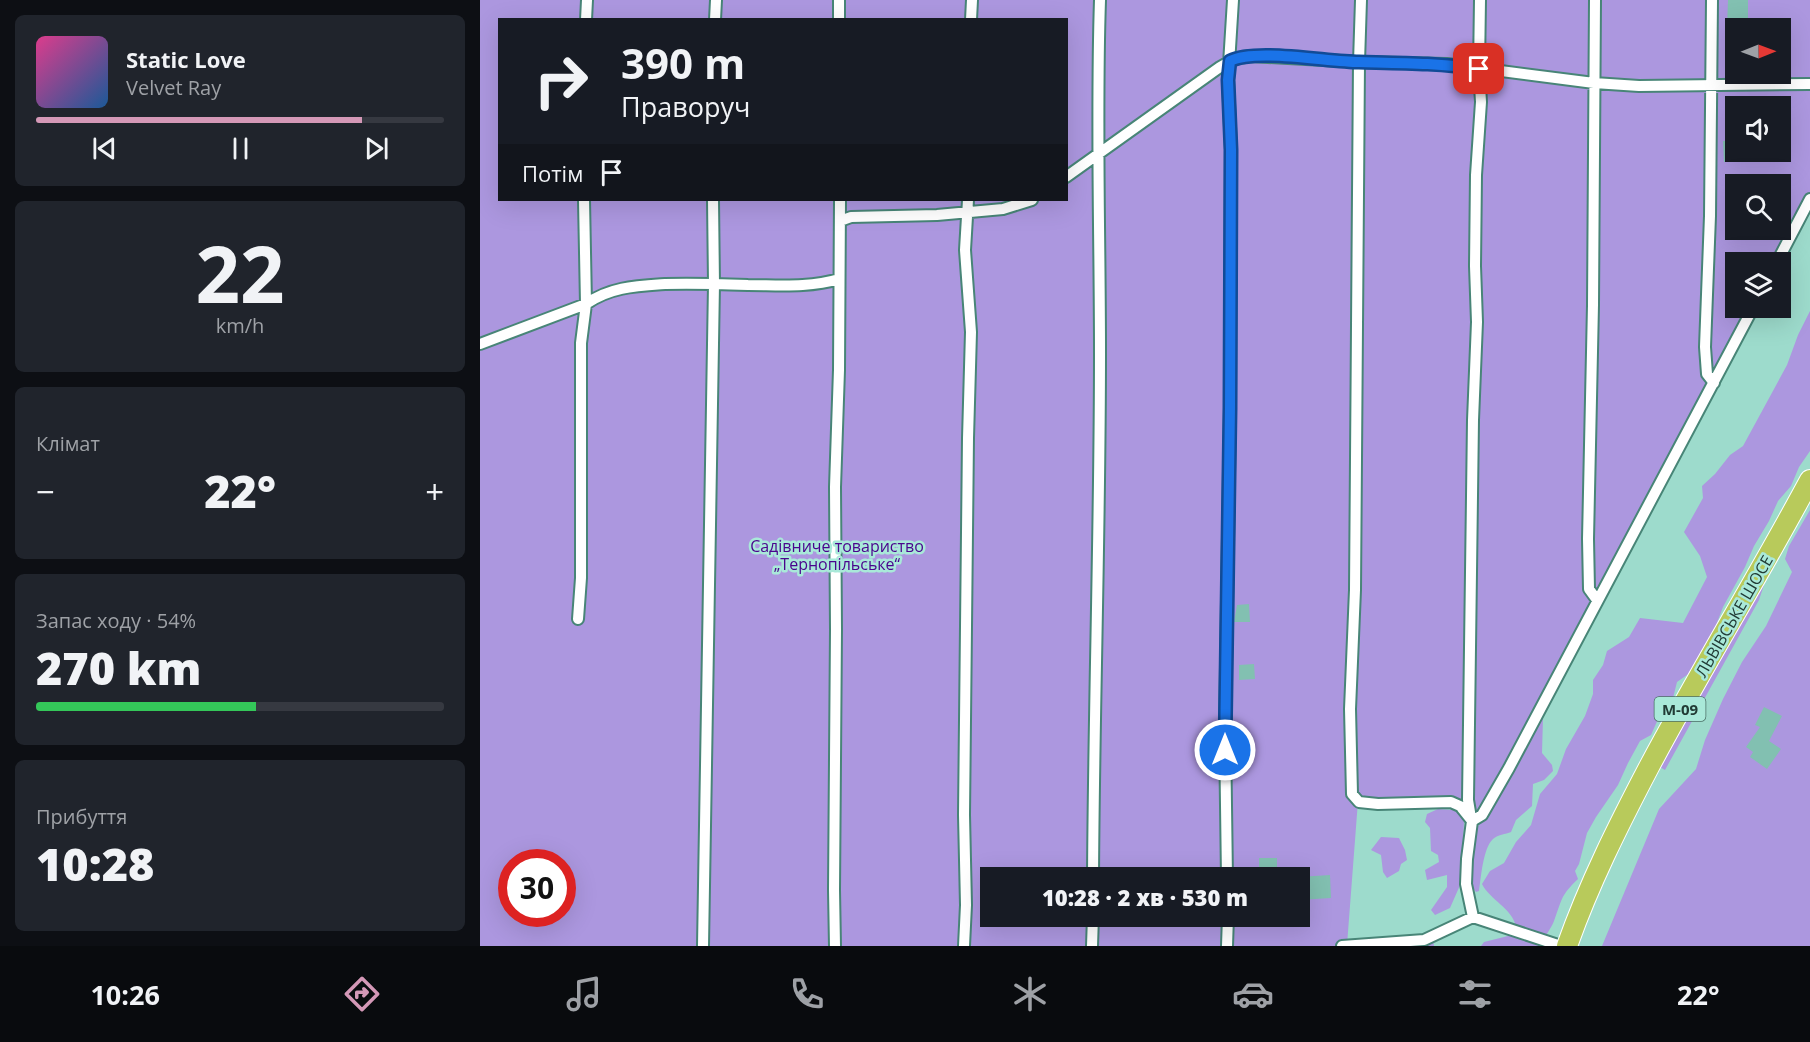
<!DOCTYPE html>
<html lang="uk">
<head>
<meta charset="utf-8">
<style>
	body { margin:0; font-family:"Open Sans",sans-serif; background:#20242c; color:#f1f3f6; height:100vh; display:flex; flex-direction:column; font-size:22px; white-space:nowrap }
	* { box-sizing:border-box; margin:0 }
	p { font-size:20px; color:#9ea1a6 }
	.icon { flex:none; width:33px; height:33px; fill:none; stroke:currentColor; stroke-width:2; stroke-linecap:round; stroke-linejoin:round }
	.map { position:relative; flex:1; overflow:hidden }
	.sheet { display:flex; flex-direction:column; gap:15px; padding:15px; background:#0d0f14; width:480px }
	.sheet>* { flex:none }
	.top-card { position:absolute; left:18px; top:18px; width:570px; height:183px; border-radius:0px; box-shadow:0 6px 24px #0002; background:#171b24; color:#f1f3f6; overflow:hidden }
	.needle { width:39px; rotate:89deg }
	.fabs { position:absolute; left:1245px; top:18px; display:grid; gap:12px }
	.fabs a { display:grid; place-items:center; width:66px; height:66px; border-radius:0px; background:#171b24; box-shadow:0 6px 24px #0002; font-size:30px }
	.speed { position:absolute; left:18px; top:849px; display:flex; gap:12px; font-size:30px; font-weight:700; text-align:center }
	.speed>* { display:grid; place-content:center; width:78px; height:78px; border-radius:50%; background:#171b24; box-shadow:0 6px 24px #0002; line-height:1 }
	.speed .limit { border:9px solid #d22; background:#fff; color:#111 }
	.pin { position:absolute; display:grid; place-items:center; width:51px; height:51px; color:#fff; margin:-26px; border-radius:12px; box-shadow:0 3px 9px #0006 }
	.me { position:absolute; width:66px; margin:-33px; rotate:0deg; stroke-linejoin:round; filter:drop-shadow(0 0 4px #0008) }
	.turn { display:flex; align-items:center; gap:21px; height:126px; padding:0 24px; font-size:27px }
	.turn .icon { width:78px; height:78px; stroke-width:2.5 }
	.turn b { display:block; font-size:42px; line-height:51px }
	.then { display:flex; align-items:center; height:57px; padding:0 24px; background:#0003; gap:12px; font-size:22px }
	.big { font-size:45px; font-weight:800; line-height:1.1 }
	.sheet .card { flex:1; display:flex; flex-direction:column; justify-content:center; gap:9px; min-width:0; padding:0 21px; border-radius:9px; background:#20242c }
	.sheet .dial { align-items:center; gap:0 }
	.dial b { font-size:78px; line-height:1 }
	.song { display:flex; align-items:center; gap:18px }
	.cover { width:72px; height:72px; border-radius:9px; background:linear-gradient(135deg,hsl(330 70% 55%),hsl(210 70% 35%)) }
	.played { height:6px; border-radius:3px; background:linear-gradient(90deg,#d498b7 80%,#363941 80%) }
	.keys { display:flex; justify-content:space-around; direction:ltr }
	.heat { display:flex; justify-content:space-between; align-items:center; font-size:33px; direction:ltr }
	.charge { height:9px; border-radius:4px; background:linear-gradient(90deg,#34c759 54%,#363941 0) }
	.trip { position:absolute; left:500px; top:867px; width:330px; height:60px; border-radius:0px; background:#171b24; box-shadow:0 6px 24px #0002; font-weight:800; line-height:60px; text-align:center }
	.dock { display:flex; height:96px; justify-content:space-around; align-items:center; background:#090b0e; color:#9ea1a6 }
	.dock .icon { width:42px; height:42px }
	.dock .selected { color:#d498b7 }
	.dock b { font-size:27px; color:#f1f3f6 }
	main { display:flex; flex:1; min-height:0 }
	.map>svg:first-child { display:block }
	.green { fill:#ac97df; fill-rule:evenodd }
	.building { fill:#82c0b1 }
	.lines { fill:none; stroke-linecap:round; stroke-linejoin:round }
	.street-casing { stroke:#488577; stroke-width:14 }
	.highway-casing { stroke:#fff; stroke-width:22 }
	.street { stroke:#fff; stroke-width:10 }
	.highway { stroke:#b8ca5b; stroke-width:20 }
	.route-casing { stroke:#114b97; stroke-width:15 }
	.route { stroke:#1a73e8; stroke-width:10 }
	.labels { text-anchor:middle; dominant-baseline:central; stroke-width:5; stroke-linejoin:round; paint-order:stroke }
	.shield { fill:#a9e9d9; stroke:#4a6f66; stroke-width:1.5 }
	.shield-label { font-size:15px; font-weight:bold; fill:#213b35 }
	.park-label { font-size:16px; fill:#4a048d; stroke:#a9e9d9 }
	.street-label { font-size:16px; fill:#213b35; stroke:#a9e9d9 }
</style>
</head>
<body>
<main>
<section class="sheet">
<div class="card">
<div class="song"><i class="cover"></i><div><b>Static Love</b><p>Velvet Ray</p></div></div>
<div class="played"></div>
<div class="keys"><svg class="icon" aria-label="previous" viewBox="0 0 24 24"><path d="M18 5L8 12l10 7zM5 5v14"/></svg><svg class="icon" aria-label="pause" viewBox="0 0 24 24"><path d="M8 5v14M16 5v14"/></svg><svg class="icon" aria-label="next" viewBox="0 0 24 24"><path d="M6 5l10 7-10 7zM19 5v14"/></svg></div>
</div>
<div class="card dial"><b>22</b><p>km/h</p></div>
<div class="card"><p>Клімат</p>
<div class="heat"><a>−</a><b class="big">22°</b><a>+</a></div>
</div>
<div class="card"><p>Запас ходу · 54%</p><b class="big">270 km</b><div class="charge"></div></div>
<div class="card"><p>Прибуття</p><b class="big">10:28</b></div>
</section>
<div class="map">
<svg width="1330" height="946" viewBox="0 0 1330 946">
	<rect width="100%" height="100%" fill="#9ddbcc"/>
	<path class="green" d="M 0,0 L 1330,0 L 1330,199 L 1297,262 L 1256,262 L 1256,308 L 1273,308 L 1029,768 L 992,821 L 980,806 L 878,801 L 867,945 L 952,936 L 954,946 L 0,946 ZM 20,20 L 586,20 L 586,200 L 20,200 ZM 1256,28 L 1300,28 L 1300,74 L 1256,74 ZM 1256,106 L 1300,106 L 1300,152 L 1256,152 ZM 1256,184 L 1300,184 L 1300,230 L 1256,230 ZM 32,862 L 82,862 L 82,914 L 32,914 ZM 510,878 L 819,878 L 819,916 L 510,916 Z
		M 1330,311 L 1330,451 L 1319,467 L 1311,486 L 1298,501 L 1289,521 L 1274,546 L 1265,567 L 1243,607 L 1226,652 L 1214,670 L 1197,682 L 1193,698 L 1187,709 L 1179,717 L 1171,735 L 1160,741 L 1148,763 L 1138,785 L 1116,817 L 1107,833 L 1099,864 L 1095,871 L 1098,879 C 1080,896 1082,900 1074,921 C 1071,929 1064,937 1060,946 L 1001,946 L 1004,942 L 1028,936 L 1036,927 C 1032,908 1010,900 1002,884 L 1010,871 L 1024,863 L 1036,842 L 1051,825 L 1060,794 L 1077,774 L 1086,749 L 1105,716 L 1113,694 L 1113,680 L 1123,665 L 1127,651 L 1149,637 L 1160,618 L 1203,623 L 1227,577 L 1220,556 L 1204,532 L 1223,498 L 1222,486 L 1235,474 L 1250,455 L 1263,446 L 1307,365 L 1318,335 Z
		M 1330,510 L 1330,946 L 1122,946 L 1179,809 L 1216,769 L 1225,740 L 1243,699 L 1262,662 L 1286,626 L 1312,572 L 1305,559 L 1309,546 Z
		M 1287,576 L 1279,600 L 1185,770 L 1178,766 Z
		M 1063,718 L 1062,753 L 1072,765 L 1073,771 L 1064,780 L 1053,784 L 1052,806 L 1036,820 L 1031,832 C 1026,834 1017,835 1013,839 C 1003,848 1001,878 999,891 L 996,892 L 988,881 L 992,864 L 994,833 L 1027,779 L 1058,719 Z
		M 958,809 L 974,810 L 982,815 L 984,822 L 981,883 L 970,908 L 955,915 L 951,910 L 967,887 L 967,875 L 947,880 L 945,870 L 959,862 L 958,855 L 951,851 L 950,828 L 945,822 L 947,814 Z
		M 901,837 L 919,838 L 925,850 L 927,860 L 921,864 L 919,871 L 907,878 L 903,872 L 901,855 L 891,850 Z"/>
	<path class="building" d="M 1248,0 L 1268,0 L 1268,28 L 1247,28 Z
		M 1247,41 L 1256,41 L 1256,74 L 1247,74 Z
		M 1243,141 L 1256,141 L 1256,152 L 1267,152 L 1267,162 L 1244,162 Z
		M 769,604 L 770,622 L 754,622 L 757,605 Z
		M 774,664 L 775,679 L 759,680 L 759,665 Z
		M 1284,707 L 1302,716 L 1289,741 L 1301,749 L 1287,769 L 1270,757 L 1273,752 L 1266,747 L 1280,727 L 1275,725 Z
		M 779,858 L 797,858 L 797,876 L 779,876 Z
		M 850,875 L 851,898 L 819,900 L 819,877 Z"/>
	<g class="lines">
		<defs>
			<path id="street" d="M 881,0 L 879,62 L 875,590 L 870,709 L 872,794 L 879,802 L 898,804 L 971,802 L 980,806 L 992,821
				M 1115,0 L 1113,305 L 1108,539 L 1109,589 L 1117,600
				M 1232,0 L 1230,216 L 1225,347 L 1227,374 L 1234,383
				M 106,20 L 107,0
				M 235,20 L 236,0
				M 359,20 L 359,0
				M 491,20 L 492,0
				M 586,177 L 740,67 L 754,59 L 770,56 L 879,62 L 967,64 L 1114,83 L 1159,86 L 1330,84
				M 360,221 L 371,217 L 457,215 L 523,209 L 552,200
				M 1297,262 L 1330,199
				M 0,344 L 106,304 C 130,287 156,286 185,284 C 212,283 240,284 268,285 C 298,285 329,288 359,279
				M 98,619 L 101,578 L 101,343 L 106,304 L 104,200
				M 991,818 L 988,800 L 993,420 L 997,322 L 995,266 L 996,175 L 1001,102 L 999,69 L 1000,0
				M 613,878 C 614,703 620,528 620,353 C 620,235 616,118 620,0
				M 747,878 L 745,732 L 750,408 L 751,150 L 748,80 L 753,0
				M 993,917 L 986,884 L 987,859 L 992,821 L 1002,815 L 1029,768 L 1273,308
				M 223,946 L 234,284 L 233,200
				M 355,946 L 354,890 L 356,629 L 355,487 L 359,370 L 360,200
				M 484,946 L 486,905 L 484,815 L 488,438 L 491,332 L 485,250 L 488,200
				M 612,946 L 613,916
				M 747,946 L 748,916
				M 862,946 L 944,940 L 993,917 L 1081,946"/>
			<path id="highway" d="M 1087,946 C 1109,884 1138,826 1169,767 C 1220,671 1278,577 1330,480"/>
		</defs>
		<use href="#street" class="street-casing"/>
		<use href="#highway" class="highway-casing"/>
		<use href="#street" class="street"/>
		<use href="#highway" class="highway"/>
	</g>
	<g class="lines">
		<defs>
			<path id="route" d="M 745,750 L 750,408 L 751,150 L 748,80 L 750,61 C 776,48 848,62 879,62 C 919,63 959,63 999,69"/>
		</defs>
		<use href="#route" class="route-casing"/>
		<use href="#route" class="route"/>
	</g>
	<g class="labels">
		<rect class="shield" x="1174.5" y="697" width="51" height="24" rx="4.5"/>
		<g class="shield-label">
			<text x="1200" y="709">М-09</text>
		</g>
		<g class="park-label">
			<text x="357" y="546">Садівниче товариство<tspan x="357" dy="18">„Тернопільське“</tspan></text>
		</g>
		<g class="street-label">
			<text transform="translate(1254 616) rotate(-60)">ЛЬВІВСЬКЕ ШОСЕ</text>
		</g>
	</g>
</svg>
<div class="fabs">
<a><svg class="needle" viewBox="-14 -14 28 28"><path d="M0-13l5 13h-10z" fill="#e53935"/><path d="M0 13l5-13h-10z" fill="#9ea1a6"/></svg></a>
<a><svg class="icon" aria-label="sound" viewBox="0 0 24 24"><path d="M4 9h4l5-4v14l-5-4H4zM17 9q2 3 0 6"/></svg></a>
<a><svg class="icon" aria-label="search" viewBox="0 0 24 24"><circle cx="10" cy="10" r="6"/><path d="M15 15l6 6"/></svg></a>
<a><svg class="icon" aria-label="layers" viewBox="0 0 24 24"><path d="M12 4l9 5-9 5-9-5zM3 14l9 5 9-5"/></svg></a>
</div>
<div class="speed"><div class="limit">30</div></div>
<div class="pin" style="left:999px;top:69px;background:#d93025"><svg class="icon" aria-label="arrive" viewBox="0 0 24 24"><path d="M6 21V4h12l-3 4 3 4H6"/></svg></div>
<svg class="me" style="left:745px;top:750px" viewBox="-20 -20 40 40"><circle r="17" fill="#1a73e8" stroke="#fff" stroke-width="3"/><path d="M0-11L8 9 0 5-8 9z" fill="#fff"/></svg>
<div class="trip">10:28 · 2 хв · 530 m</div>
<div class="top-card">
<div class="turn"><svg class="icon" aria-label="right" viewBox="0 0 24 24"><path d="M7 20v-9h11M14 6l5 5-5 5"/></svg><div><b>390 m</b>Праворуч</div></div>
<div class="then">Потім<svg class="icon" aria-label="arrive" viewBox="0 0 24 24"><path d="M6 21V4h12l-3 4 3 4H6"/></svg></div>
</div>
</div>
</main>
<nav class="dock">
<b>10:26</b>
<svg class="icon selected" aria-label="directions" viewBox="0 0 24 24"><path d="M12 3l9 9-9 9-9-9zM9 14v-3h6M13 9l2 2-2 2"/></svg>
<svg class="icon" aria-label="music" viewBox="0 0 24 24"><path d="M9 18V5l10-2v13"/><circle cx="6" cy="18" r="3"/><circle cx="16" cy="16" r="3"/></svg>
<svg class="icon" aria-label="phone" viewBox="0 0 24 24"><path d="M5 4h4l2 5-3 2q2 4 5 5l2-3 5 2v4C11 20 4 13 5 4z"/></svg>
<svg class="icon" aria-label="climate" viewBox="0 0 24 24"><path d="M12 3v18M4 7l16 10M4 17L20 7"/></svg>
<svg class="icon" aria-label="car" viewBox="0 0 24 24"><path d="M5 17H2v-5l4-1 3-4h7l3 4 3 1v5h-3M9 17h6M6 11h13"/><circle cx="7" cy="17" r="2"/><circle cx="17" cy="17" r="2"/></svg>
<svg class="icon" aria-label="filters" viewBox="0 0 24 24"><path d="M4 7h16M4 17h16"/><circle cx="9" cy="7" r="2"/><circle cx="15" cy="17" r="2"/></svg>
<b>22°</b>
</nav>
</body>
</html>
